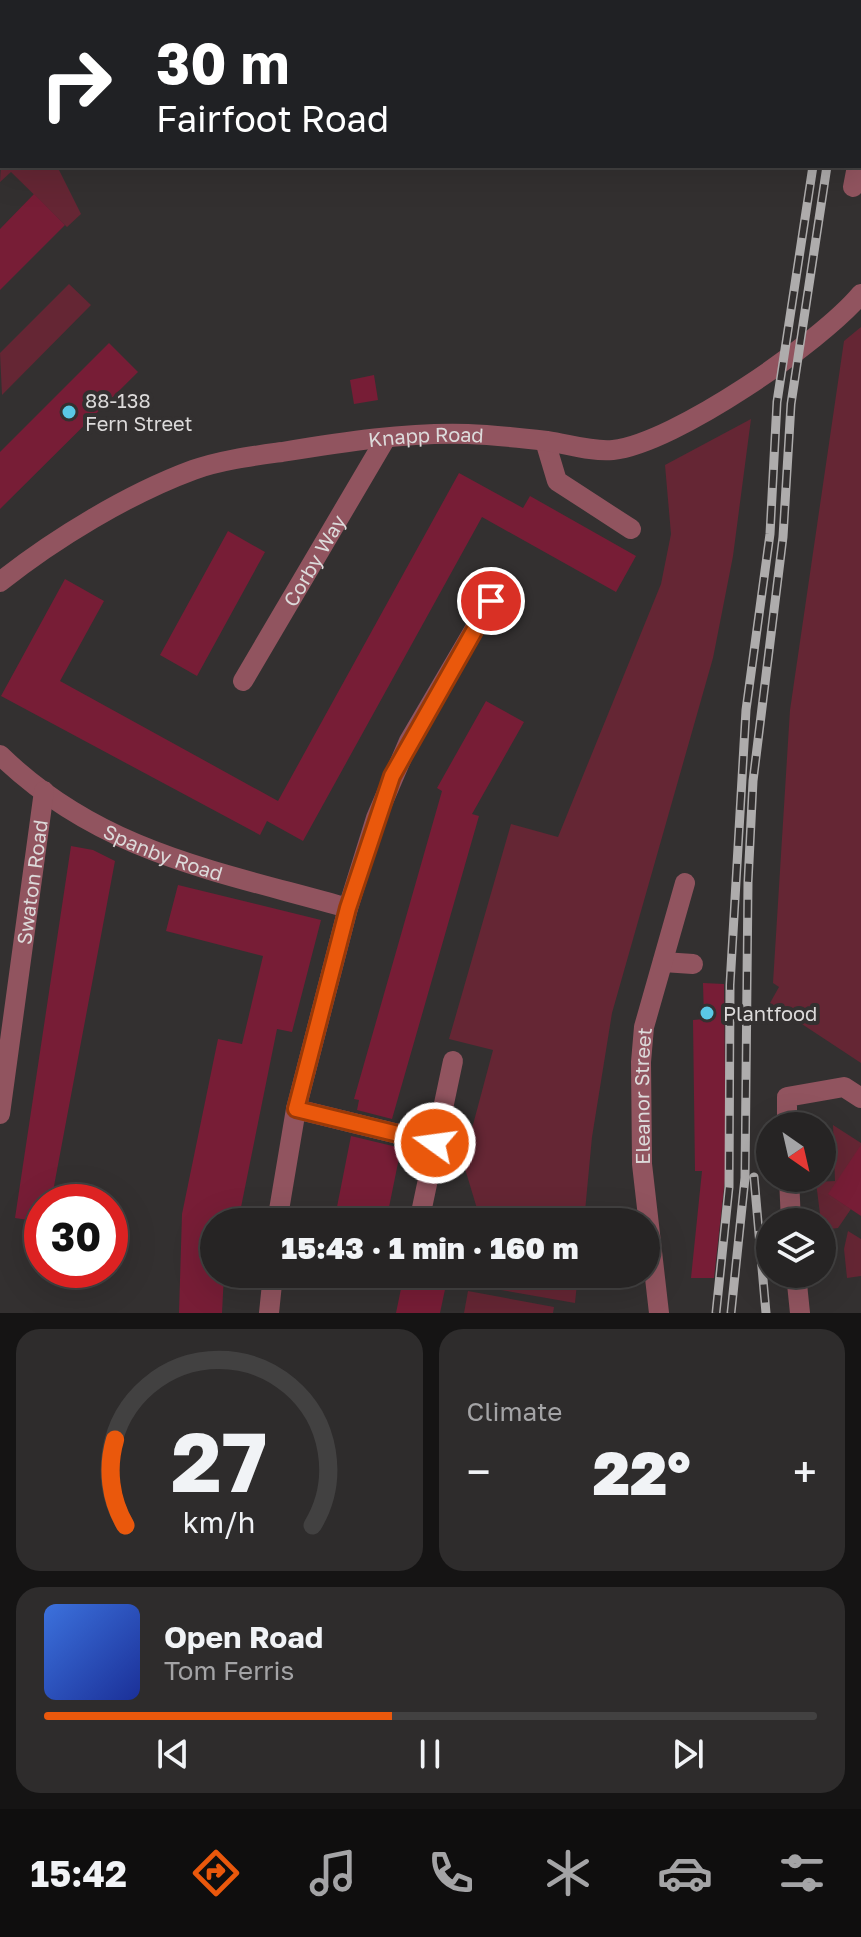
<!DOCTYPE html>
<html lang="en">
<head>
<meta charset="utf-8">
<style>
	body { margin:0; font-family:"Golos Text",sans-serif; background:#2e2c2c; color:#f1f3f6; height:100vh; display:flex; flex-direction:column; font-size:30px; white-space:nowrap }
	* { box-sizing:border-box; margin:0 }
	p { font-size:26px; color:#a4a4a6 }
	.icon { flex:none; width:44px; height:44px; fill:none; stroke:currentColor; stroke-width:2; stroke-linecap:round; stroke-linejoin:round }
	.map { position:relative; height:1313px; overflow:hidden }
	.details { display:flex; flex-direction:column; gap:16px; padding:16px; background:#151414; flex:1 }
	.details>* { flex:none }
	.guide { position:absolute; left:0px; top:0px; width:862px; height:168px; box-shadow:0 8px 32px #0002,0 0 0 2px #424141; background:#202124; color:#fff; overflow:hidden }
	.needle { width:52px; rotate:146deg }
	.fabs { position:absolute; left:756px; top:1112px; display:grid; gap:16px }
	.fabs a { display:grid; place-items:center; width:80px; height:80px; border-radius:50%; background:#262424; box-shadow:0 8px 32px #0002,0 0 0 2px #424141; font-size:40px }
	.speed { position:absolute; left:24px; top:1184px; display:flex; gap:16px; font-size:40px; font-weight:700; text-align:center }
	.speed>* { display:grid; place-content:center; width:104px; height:104px; border-radius:50%; background:#262424; box-shadow:0 8px 32px #0002,0 0 0 2px #424141; line-height:1 }
	.speed .limit { border:12px solid #d22; background:#fff; color:#111 }
	.pin { position:absolute; display:grid; place-items:center; width:68px; height:68px; color:#fff; margin:-34px; border:4px solid #fff; border-radius:50%; box-shadow:0 2px 8px #0007 }
	.me { position:absolute; width:88px; margin:-44px; rotate:284deg; stroke-linejoin:round; filter:drop-shadow(0 0 6px #0008) }
	.turn { display:flex; align-items:center; gap:28px; height:168px; padding:0 24px; font-size:36px }
	.turn .icon { width:104px; height:104px; stroke-width:2.5 }
	.turn b { display:block; font-size:56px; line-height:68px }
	.big { font-size:60px; font-weight:800; line-height:1.1 }
	.details .tile { flex:1; display:flex; flex-direction:column; justify-content:center; gap:12px; min-width:0; padding:0 28px; border-radius:24px; background:#2e2c2c }
	.details .dial { align-items:center; gap:0 }
	.dial svg { height:208px; overflow:visible; fill:none; stroke:#424141; stroke-width:7; stroke-linecap:round; text-anchor:middle }
	.dial text { fill:#f1f3f6; stroke:none }
	.song { display:flex; align-items:center; gap:24px }
	.cover { width:96px; height:96px; border-radius:12px; background:linear-gradient(135deg,hsl(220 70% 55%),hsl(230 70% 35%)) }
	.played { height:8px; border-radius:4px; background:linear-gradient(90deg,#ea580c 45%,#424141 45%) }
	.keys { display:flex; justify-content:space-around; direction:ltr }
	.heat { display:flex; justify-content:space-between; align-items:center; font-size:44px; direction:ltr }
	.details .tiles { flex:1; display:grid; gap:16px; grid-template-columns:1fr 1fr }
	.tile:last-child { grid-column:span 2 }
	.trip { position:absolute; left:200px; top:1208px; width:460px; height:80px; border-radius:40px; background:#262424; box-shadow:0 8px 32px #0002,0 0 0 2px #424141; font-weight:800; line-height:80px; text-align:center }
	.tabs { display:flex; height:128px; justify-content:space-around; align-items:center; background:#0f0e0e; color:#a4a4a6 }
	.tabs .icon { width:56px; height:56px }
	.tabs .on { color:#ea580c }
	.tabs b { font-size:36px; color:#f1f3f6 }
	.map>svg:first-child { display:block }
	.green { fill:#652634 }
	.building { fill:#771d36 }
	.lines { fill:none; stroke-linecap:round; stroke-linejoin:round }
	.minor { stroke:#91545f; stroke-width:20 }
	.rail-casing { stroke:#aeacac; stroke-width:9 }
	.rail { stroke:#333030; stroke-width:6; stroke-dasharray:18; stroke-linecap:butt }
	.route-casing { stroke:#983908; stroke-width:20 }
	.route { stroke:#ea580c; stroke-width:14 }
	.poi-dot { fill:#5ac8e6; stroke:#333030; stroke-width:3 }
	.labels { text-anchor:middle; dominant-baseline:central; stroke-width:8; stroke-linejoin:round; paint-order:stroke }
	.poi-label { font-size:20px; fill:#dcdada; stroke:#333030; text-anchor:start }
	.street-label { font-size:20px; fill:#dcdada; stroke:#333030 }
</style>
</head>
<body>
<div class="map">
<svg width="861" height="1313" viewBox="0 0 861 1313">
	<rect width="100%" height="100%" fill="#333030"/>
	<path class="green" d="M 2,146 L 2,166 L 57,166 L 81,214 L 67,227 L 11,172 L 0,182 Z
		M 69,284 L 91,305 L 2,395 L 0,353 Z
		M 861,327 L 861,1063 L 770,1003 L 779,987 L 773,983 L 790,710 L 844,341 Z
		M 751,419 L 733,556 L 713,658 L 612,1013 L 592,1137 L 584,1222 L 481,1222 L 463,1162 L 493,1050 L 449,1039 L 511,824 L 558,837 L 661,584 L 671,534 L 665,465 Z
		M 833,1125 L 861,1143 L 861,1171 L 829,1194 L 851,1209 L 838,1228 L 822,1230 L 816,1182 L 835,1181 Z
		M 848,1231 L 861,1239 L 861,1276 L 847,1278 L 844,1249 Z
		M 496,1274 L 578,1274 L 575,1303 L 501,1290 Z
		M 468,1291 L 554,1307 L 553,1313 L 464,1313 Z"/>
	<path class="building" d="M 34,194 L 65,225 L 0,290 L 0,229 Z
		M 109,343 L 138,372 L 0,509 L 0,452 Z
		M 374,375 L 378,400 L 354,404 L 350,380 Z
		M 459,473 L 523,508 L 530,496 L 636,556 L 616,592 L 482,517 L 303,841 L 267,821 L 260,835 L 1,696 L 65,579 L 104,601 L 60,681 L 278,801 Z
		M 228,531 L 265,552 L 197,676 L 160,655 Z
		M 486,701 L 524,722 L 472,814 L 479,816 L 392,1119 L 357,1110 L 359,1100 L 354,1099 L 442,791 L 437,788 Z
		M 71,846 L 93,850 L 115,861 L 51,1202 L 42,1202 L 42,1222 L 15,1218 Z
		M 178,885 L 321,920 L 292,1032 L 277,1029 L 238,1222 L 214,1222 L 214,1274 L 224,1274 L 222,1313 L 179,1313 L 182,1214 L 218,1039 L 242,1044 L 263,956 L 166,931 Z
		M 703,983 L 724,984 L 726,1170 L 714,1278 L 691,1278 L 702,1171 L 695,1171 L 693,1020 L 704,1019 Z
		M 351,1136 L 401,1148 L 386,1222 L 334,1222 Z
		M 861,1145 L 861,1216 L 828,1194 Z
		M 404,1274 L 447,1280 L 440,1313 L 396,1313 Z"/>
	<g class="lines">
		<g class="minor">
			<path d="M 860,145 L 861,139"/>
			<path d="M 853,187 L 857,166"/>
			<path d="M 545,441 L 557,481 L 631,529"/>
			<path id="s1" d="M 0,582 C 54,539 128,494 193,470 C 221,460 253,456 282,452 C 343,442 407,432 468,434 C 494,435 521,438 547,441 C 568,444 591,452 613,450 C 675,443 821,342 861,294"/>
			<path id="s2" d="M 243,681 L 386,438"/>
			<path id="s3" d="M 0,755 C 101,853 218,871 348,908"/>
			<path d="M 663,962 L 693,964"/>
			<path d="M 296,1109 L 435,1143"/>
			<path id="s4" d="M 0,1114 L 44,791"/>
			<path d="M 787,1126 L 787,1097 L 844,1087 L 861,1098"/>
			<path d="M 789,1178 L 791,1222"/>
			<path d="M 277,1222 L 296,1109 L 348,908 L 376,818 L 409,741 L 491,601"/>
			<path d="M 419,1222 L 453,1061"/>
			<path d="M 796,1274 L 800,1313"/>
			<path d="M 269,1313 L 273,1274"/>
			<path id="s5" d="M 659,1313 L 642,1164 L 641,1062 L 644,1027 L 685,883"/>
		</g>
		<defs>
			<path id="rail" d="M 837,2 L 838,0
				M 852,2 L 853,0
				M 754,1177 L 766,1313
				M 716,1313 L 729,1187 L 730,985 L 746,710 L 770,534 L 777,402 L 813,166
				M 731,1313 L 745,1178 L 748,882 L 753,781 L 783,537 L 791,404 L 827,166"/>
		</defs>
		<use href="#rail" class="rail-casing"/>
		<use href="#rail" class="rail"/>
	</g>
	<g class="lines">
		<defs>
			<path id="route" d="M 435,1143 L 296,1109 L 348,908 L 392,776 L 491,601"/>
		</defs>
		<use href="#route" class="route-casing"/>
		<use href="#route" class="route"/>
	</g>
	<g class="poi-dot">
		<circle cx="69" cy="412" r="8"/>
		<circle cx="707" cy="1013" r="8"/>
	</g>
	<g class="labels">
		<g class="poi-label">
			<text x="85" y="400">88-138<tspan x="85" dy="23">Fern Street</tspan></text>
			<text x="723" y="1013">Plantfood</text>
		</g>
		<g class="street-label">
			<text stroke="none"><textPath href="#s1" startOffset="460">Knapp Road</textPath></text>
			<text stroke="none"><textPath href="#s2" startOffset="140">Corby Way</textPath></text>
			<text stroke="none"><textPath href="#s3" startOffset="192">Spanby Road</textPath></text>
			<text stroke="none"><textPath href="#s4" startOffset="234">Swaton Road</textPath></text>
			<text stroke="none"><textPath href="#s5" startOffset="218">Eleanor Street</textPath></text>
		</g>
	</g>
</svg>
<div class="fabs">
<a><svg class="needle" viewBox="-14 -14 28 28"><path d="M0-13l5 13h-10z" fill="#e53935"/><path d="M0 13l5-13h-10z" fill="#a4a4a6"/></svg></a>
<a><svg class="icon" aria-label="layers" viewBox="0 0 24 24"><path d="M12 4l9 5-9 5-9-5zM3 14l9 5 9-5"/></svg></a>
</div>
<div class="speed"><div class="limit">30</div></div>
<div class="pin" style="left:491px;top:601px;background:#d93025"><svg class="icon" aria-label="arrive" viewBox="0 0 24 24"><path d="M6 21V4h12l-3 4 3 4H6"/></svg></div>
<svg class="me" style="left:435px;top:1143px" viewBox="-20 -20 40 40"><circle r="17" fill="#ea580c" stroke="#fff" stroke-width="3"/><path d="M0-11L8 9 0 5-8 9z" fill="#fff"/></svg>
<div class="trip">15:43 · 1 min · 160 m</div>
<div class="guide">
<div class="turn"><svg class="icon" aria-label="right" viewBox="0 0 24 24"><path d="M7 20v-9h11M14 6l5 5-5 5"/></svg><div><b>30 m</b>Fairfoot Road</div></div>
</div>
</div>
<section class="details">
<div class="tiles">
<div class="tile dial"><svg viewBox="0 0 100 80">
<path d="M14 69A42 42 0 1 1 86 69"/>
<path d="M14 69A42 42 0 0 1 10 36" stroke="#ea580c"/>
<text x="50" y="56" font-size="32" font-weight="700">27</text>
<text x="50" y="72" font-size="11">km/h</text>
</svg></div>
<div class="tile"><p>Climate</p>
<div class="heat"><a>−</a><b class="big">22°</b><a>+</a></div>
</div>
<div class="tile">
<div class="song"><i class="cover"></i><div><b>Open Road</b><p>Tom Ferris</p></div></div>
<div class="played"></div>
<div class="keys"><svg class="icon" aria-label="previous" viewBox="0 0 24 24"><path d="M18 5L8 12l10 7zM5 5v14"/></svg><svg class="icon" aria-label="pause" viewBox="0 0 24 24"><path d="M8 5v14M16 5v14"/></svg><svg class="icon" aria-label="next" viewBox="0 0 24 24"><path d="M6 5l10 7-10 7zM19 5v14"/></svg></div>
</div>
</div>
</section>
<nav class="tabs">
<b>15:42</b>
<svg class="icon on" aria-label="directions" viewBox="0 0 24 24"><path d="M12 3l9 9-9 9-9-9zM9 14v-3h6M13 9l2 2-2 2"/></svg>
<svg class="icon" aria-label="music" viewBox="0 0 24 24"><path d="M9 18V5l10-2v13"/><circle cx="6" cy="18" r="3"/><circle cx="16" cy="16" r="3"/></svg>
<svg class="icon" aria-label="phone" viewBox="0 0 24 24"><path d="M5 4h4l2 5-3 2q2 4 5 5l2-3 5 2v4C11 20 4 13 5 4z"/></svg>
<svg class="icon" aria-label="climate" viewBox="0 0 24 24"><path d="M12 3v18M4 7l16 10M4 17L20 7"/></svg>
<svg class="icon" aria-label="car" viewBox="0 0 24 24"><path d="M5 17H2v-5l4-1 3-4h7l3 4 3 1v5h-3M9 17h6M6 11h13"/><circle cx="7" cy="17" r="2"/><circle cx="17" cy="17" r="2"/></svg>
<svg class="icon" aria-label="filters" viewBox="0 0 24 24"><path d="M4 7h16M4 17h16"/><circle cx="9" cy="7" r="2"/><circle cx="15" cy="17" r="2"/></svg>
</nav>
</body>
</html>
